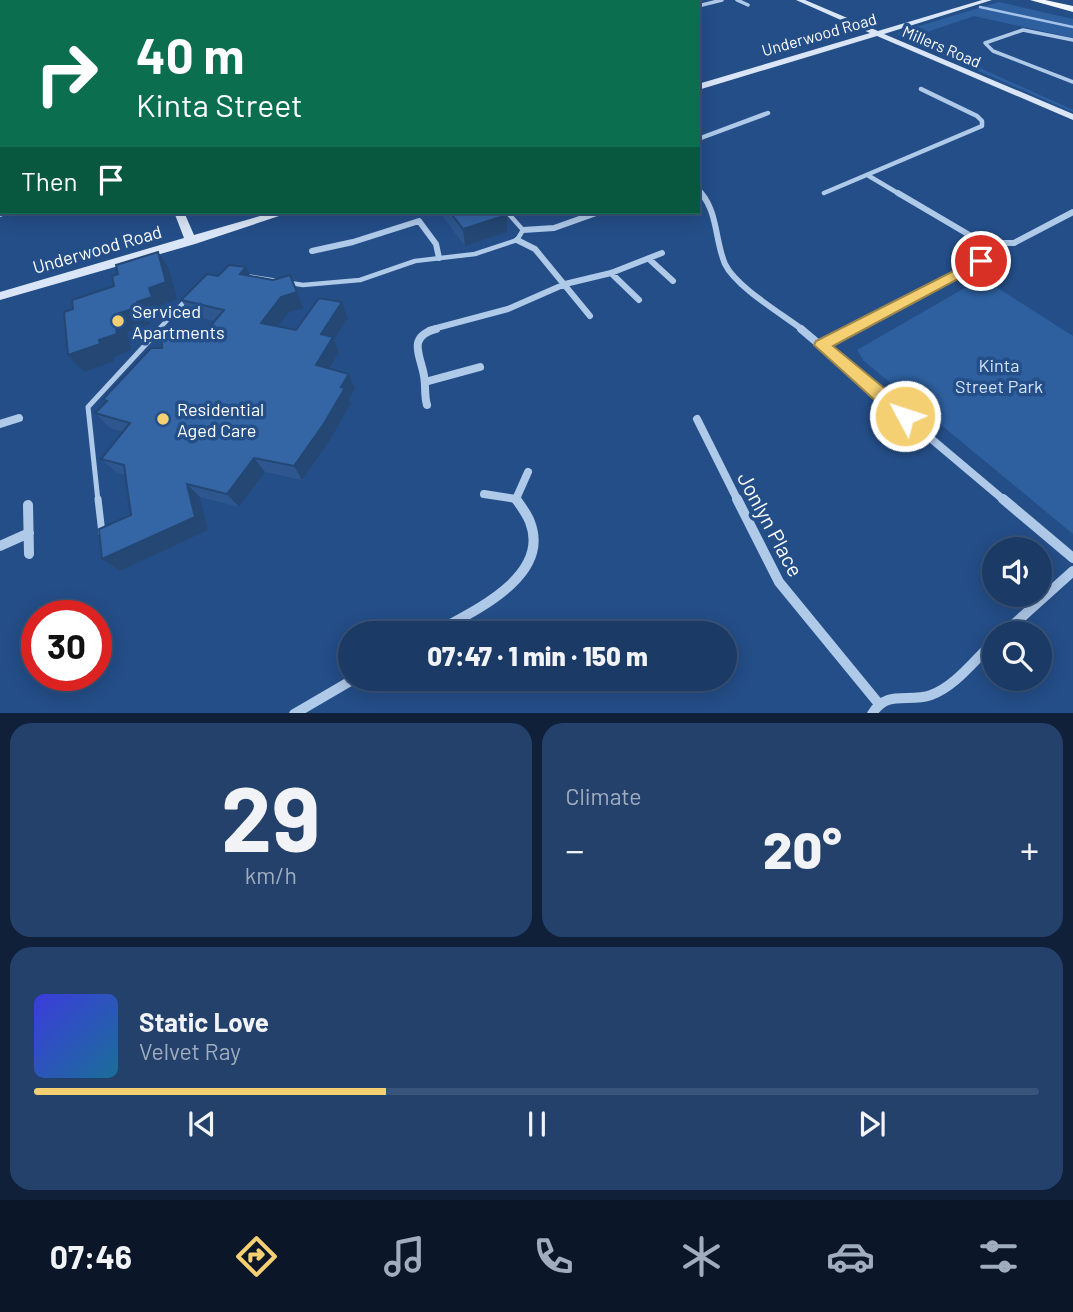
<!DOCTYPE html>
<html lang="en">
<head>
<meta charset="utf-8">
<style>
	body { margin:0; font-family:Barlow,sans-serif; background:#24416c; color:#f1f3f6; height:100vh; display:flex; flex-direction:column; font-size:26px; white-space:nowrap }
	* { box-sizing:border-box; margin:0 }
	p { font-size:23px; color:#a0adbf }
	.icon { flex:none; width:38px; height:38px; fill:none; stroke:currentColor; stroke-width:2; stroke-linecap:round; stroke-linejoin:round }
	.map { position:relative; height:713px; overflow:hidden }
	.drawer { display:flex; flex-direction:column; gap:10px; padding:10px; background:#0f2038; flex:1 }
	.drawer>* { flex:none }
	.guide { position:absolute; left:0px; top:0px; width:700px; height:214px; box-shadow:0 4px 18px #0003,0 0 0 2px #39547a; background:#0b6e4f; color:#fff; overflow:hidden }
	.tools { position:absolute; left:982px; top:537px; display:grid; gap:14px }
	.tools a { display:grid; place-items:center; width:70px; height:70px; border-radius:50%; background:#1b3a66; box-shadow:0 4px 18px #0003,0 0 0 2px #39547a; font-size:35px }
	.speed { position:absolute; left:21px; top:600px; display:flex; gap:14px; font-size:35px; font-weight:700; text-align:center }
	.speed>* { display:grid; place-content:center; width:91px; height:91px; border-radius:50%; background:#1b3a66; box-shadow:0 4px 18px #0003,0 0 0 2px #39547a; line-height:1 }
	.speed .limit { border:10px solid #d22; background:#fff; color:#111 }
	.pin { position:absolute; display:grid; place-items:center; width:60px; height:60px; color:#fff; margin:-30px; border:4px solid #fff; border-radius:50%; box-shadow:0 2px 7px #0007 }
	.me { position:absolute; width:77px; margin:-38px; rotate:310deg; stroke-linejoin:round; filter:drop-shadow(0 0 5px #0008) }
	.turn { display:flex; align-items:center; gap:24px; height:147px; padding:0 21px; font-size:32px }
	.turn .icon { width:91px; height:91px; stroke-width:2.5 }
	.turn b { display:block; font-size:49px; line-height:60px }
	.then { display:flex; align-items:center; height:66px; padding:0 21px; background:#0003; gap:14px; font-size:26px }
	.big { font-size:52px; font-weight:800; line-height:1.1 }
	.drawer .tile { flex:1; display:flex; flex-direction:column; justify-content:center; gap:10px; min-width:0; padding:0 24px; border-radius:21px; background:#24416c }
	.drawer .dial { align-items:center; gap:0 }
	.dial b { font-size:91px; line-height:1 }
	.song { display:flex; align-items:center; gap:21px }
	.cover { width:84px; height:84px; border-radius:10px; background:linear-gradient(135deg,hsl(240 70% 55%),hsl(200 70% 35%)) }
	.played { height:7px; border-radius:4px; background:linear-gradient(90deg,#f4d073 35%,#39547a 35%) }
	.keys { display:flex; justify-content:space-around; direction:ltr }
	.heat { display:flex; justify-content:space-between; align-items:center; font-size:38px; direction:ltr }
	.drawer .tiles { flex:1; display:grid; gap:10px; grid-template-columns:1fr 1fr }
	.tile:last-child { grid-column:span 2 }
	.trip { position:absolute; left:338px; top:621px; width:399px; height:70px; border-radius:35px; background:#1b3a66; box-shadow:0 4px 18px #0003,0 0 0 2px #39547a; font-weight:800; line-height:70px; text-align:center }
	.tab-bar { display:flex; height:112px; justify-content:space-around; align-items:center; background:#0b1729; color:#a0adbf }
	.tab-bar .icon { width:49px; height:49px }
	.tab-bar .selected { color:#f4d073 }
	.tab-bar b { font-size:32px; color:#f1f3f6 }
	.map>svg:first-child { display:block }
	.green { fill:#2e60a0 }
	.lines { fill:none; stroke-linecap:round; stroke-linejoin:round }
	.stream { stroke:#a3c3ea; stroke-width:2.5 }
	.lane-far2 { stroke:#afc9e9; stroke-width:4.5 }
	.lane-far1 { stroke:#afc9e9; stroke-width:5 }
	.lane { stroke:#afc9e9; stroke-width:7 }
	.street-far4 { stroke:#afc9e9; stroke-width:3.5 }
	.street-far3 { stroke:#afc9e9; stroke-width:4.5 }
	.street-far2 { stroke:#afc9e9; stroke-width:6 }
	.street-far1 { stroke:#afc9e9; stroke-width:8 }
	.street { stroke:#afc9e9; stroke-width:10 }
	.secondary { fill:#dae6f8; fill-rule:evenodd }
	.primary { fill:#f3f7fe; fill-rule:evenodd }
	.wall { fill:#2d578e }
	.shaded-wall { fill:#244774 }
	.building { fill:#3465a5; stroke:#244774; stroke-width:2 }
	.route { fill:#f4d073; stroke:#9f874b; stroke-width:2 }
	.poi-dot { fill:#f4d073; stroke:#244e88; stroke-width:2.5 }
	.labels { text-anchor:middle; dominant-baseline:central; stroke-width:7; stroke-linejoin:round; paint-order:stroke }
	.far-street-label { font-size:16px; fill:#fff; stroke:#244e88 }
	.street-label { font-size:18px; fill:#fff; stroke:#244e88 }
	.poi-label { font-size:18px; fill:#fff; stroke:#244e88; text-anchor:start }
	.park-label { font-size:18px; fill:#d3e3f7; stroke:#244e88 }
	.near-street-label { font-size:21px; fill:#fff; stroke:#244e88 }
</style>
</head>
<body>
<div class="map">
<svg width="1073" height="714" viewBox="0 0 1073 714">
	<rect width="100%" height="100%" fill="#244e88"/>
	<path class="green" d="M 999,2 L 1073,19 L 1073,38 L 974,16 L 930,31 L 922,42 L 1073,110 L 1073,112 L 898,36 L 899,32 Z
		M 982,278 L 1073,336 L 1073,534 L 864,361 L 857,350 Z"/>
	<g class="lines">
		<path class="stream" d="M 980,7 L 1073,27"/>
		<path class="lane-far2" d="M 246,276 L 303,285 L 360,280 L 415,261 L 475,254 L 517,240 L 523,230 L 507,212
			M 158,330 L 187,299"/>
		<path class="lane-far1" d="M 98,501 L 88,407 L 160,329"/>
		<path class="lane" d="M 98,499 L 102,533"/>
		<path class="street-far4" d="M 356,0 L 358,2
			M 737,0 L 748,5
			M 302,2 L 311,0
			M 632,2 L 634,0
			M 698,6 L 722,0
			M 1073,40 L 1023,30 L 985,43 L 993,51 L 1073,82"/>
		<path class="street-far3" d="M 0,135 L 2,128
			M 698,139 L 768,113
			M 0,168 L 0,195
			M 869,176 L 901,195
			M 698,189 L 703,195
			M 824,193 L 982,126 L 982,121 L 977,116 L 921,89"/>
		<path class="street-far2" d="M 0,193 L 0,214
			M 701,193 C 718,213 715,241 725,264 C 736,287 782,314 803,330
			M 898,193 L 983,243
			M 523,230 L 554,228 L 599,212
			M 517,240 L 535,249 L 590,316
			M 312,251 L 353,242 L 419,221 L 436,244 L 439,258
			M 649,259 L 673,281
			M 611,273 L 639,300
			M 429,330 L 508,309 L 565,284 L 611,273 L 662,253
			M 850,330 L 981,261 L 983,243 L 1014,243 L 1073,212"/>
		<path class="street-far1" d="M 801,329 L 1005,501
			M 822,345 L 853,329
			M 425,382 L 480,367
			M 427,405 C 424,395 426,386 424,376 C 421,356 406,337 436,329
			M 697,419 L 738,501
			M 0,424 L 19,418
			M 484,494 L 516,499 L 528,472"/>
		<path class="street" d="M 737,499 L 779,582 L 879,704
			M 1003,499 L 1073,558
			M 28,505 L 29,554
			M 0,546 L 29,533
			M 432,634 C 469,613 552,578 530,522 C 527,514 521,506 516,499
			M 1003,634 L 1073,571
			M 294,714 L 354,679
			M 872,714 C 887,689 908,703 931,695 C 956,686 975,659 994,642"/>
		<path class="secondary" d="M 175,0 L 181,0 L 174,2 Z
			M 796,0 L 805,0 L 878,31 L 982,0 L 992,0 L 884,34 L 1073,114 L 1073,120 L 877,36 L 698,90 L 698,84 L 870,33 Z
			M 174,212 L 184,212 L 194,235 L 274,212 L 291,212 L 195,244 L 0,300 L 0,292 L 184,238 Z"/>
		<path class="primary" d="M 1030,0 L 1045,0 L 1073,6 L 1073,12 Z"/>
	</g>
	<path class="wall" d="M 439,212 L 507,212 L 507,232 L 465,246 Z
		M 218,276 L 251,276 L 303,308 L 288,313 L 278,326 L 296,330 L 342,302 L 348,318 L 334,340 L 339,352 L 330,369 L 349,374 L 355,389 L 349,399 L 351,403 L 330,440 L 302,480 L 265,472 L 239,507 L 200,497 L 208,530 L 120,571 L 131,515 L 125,475 L 117,473 L 101,459 L 123,432 L 110,428 L 95,413 L 106,402 L 103,399 L 162,348 L 199,339 L 214,321 L 192,316 L 181,300 Z"/>
	<path class="shaded-wall" d="M 507,212 L 507,232 L 465,246 L 463,229 Z
		M 158,252 L 169,269 L 177,299 L 161,305 L 163,314 L 149,319 L 150,324 L 127,332 L 131,350 L 114,357 L 114,361 L 84,372 L 68,355 L 99,340 L 114,315 L 137,302 L 149,288 Z
		M 246,267 L 254,283 L 240,274 Z
		M 290,275 L 303,308 L 288,313 L 269,338 L 261,323 Z
		M 342,302 L 348,318 L 334,340 L 339,352 L 323,380 L 316,365 L 321,334 Z
		M 349,374 L 355,389 L 349,399 L 351,403 L 330,440 L 302,480 L 294,466 Z
		M 254,458 L 265,472 L 239,507 L 227,494 Z
		M 187,484 L 200,497 L 208,530 L 120,571 L 102,559 Z"/>
	<path class="building" d="M 450,212 L 507,212 L 505,213 L 507,215 L 463,229 Z
		M 158,252 L 166,282 L 149,288 L 152,297 L 137,302 L 138,307 L 114,315 L 117,334 L 99,340 L 100,344 L 68,355 L 64,312 L 73,309 L 72,300 L 114,286 L 112,276 L 118,274 L 116,265 Z
		M 229,265 L 246,267 L 240,274 L 273,280 L 290,275 L 297,292 L 281,297 L 261,323 L 296,330 L 319,298 L 342,302 L 321,334 L 333,337 L 316,365 L 349,374 L 341,387 L 345,388 L 323,425 L 294,466 L 254,458 L 227,494 L 187,484 L 195,517 L 102,559 L 99,529 L 131,515 L 124,465 L 101,459 L 130,423 L 95,413 L 107,401 L 103,399 L 151,348 L 162,348 L 162,340 L 168,333 L 199,339 L 224,310 L 181,300 L 207,274 L 218,276 Z"/>
	<path class="route" d="M 981,257 L 986,258 L 986,264 L 833,346 L 912,411 L 914,416 L 912,422 L 905,424 L 899,422 L 814,345 L 816,341 Z"/>
	<g class="poi-dot">
		<circle cx="118" cy="321" r="7"/>
		<circle cx="163" cy="419" r="7"/>
	</g>
	<g class="labels">
		<g class="far-street-label">
			<text transform="translate(819 34) rotate(-16)">Underwood Road</text>
			<text transform="translate(942 46) rotate(23)">Millers Road</text>
		</g>
		<g class="street-label">
			<text transform="translate(97 249) rotate(-16)">Underwood Road</text>
		</g>
		<g class="poi-label">
			<text x="132" y="311">Serviced<tspan x="132" dy="21">Apartments</tspan></text>
			<text x="177" y="409">Residential<tspan x="177" dy="21">Aged Care</tspan></text>
		</g>
		<g class="park-label">
			<text x="999" y="365">Kinta<tspan x="999" dy="21">Street Park</tspan></text>
		</g>
		<g class="near-street-label">
			<text transform="translate(771 524) rotate(62)">Jonlyn Place</text>
		</g>
	</g>
</svg>
<div class="tools">
<a><svg class="icon" aria-label="sound" viewBox="0 0 24 24"><path d="M4 9h4l5-4v14l-5-4H4zM17 9q2 3 0 6"/></svg></a>
<a><svg class="icon" aria-label="search" viewBox="0 0 24 24"><circle cx="10" cy="10" r="6"/><path d="M15 15l6 6"/></svg></a>
</div>
<div class="speed"><div class="limit">30</div></div>
<div class="pin" style="left:981px;top:261px;background:#d93025"><svg class="icon" aria-label="arrive" viewBox="0 0 24 24"><path d="M6 21V4h12l-3 4 3 4H6"/></svg></div>
<svg class="me" style="left:905px;top:416px" viewBox="-20 -20 40 40"><circle r="17" fill="#f4d073" stroke="#fff" stroke-width="3"/><path d="M0-11L8 9 0 5-8 9z" fill="#fff"/></svg>
<div class="trip">07:47 · 1 min · 150 m</div>
<div class="guide">
<div class="turn"><svg class="icon" aria-label="right" viewBox="0 0 24 24"><path d="M7 20v-9h11M14 6l5 5-5 5"/></svg><div><b>40 m</b>Kinta Street</div></div>
<div class="then">Then<svg class="icon" aria-label="arrive" viewBox="0 0 24 24"><path d="M6 21V4h12l-3 4 3 4H6"/></svg></div>
</div>
</div>
<section class="drawer">
<div class="tiles">
<div class="tile dial"><b>29</b><p>km/h</p></div>
<div class="tile"><p>Climate</p>
<div class="heat"><a>−</a><b class="big">20°</b><a>+</a></div>
</div>
<div class="tile">
<div class="song"><i class="cover"></i><div><b>Static Love</b><p>Velvet Ray</p></div></div>
<div class="played"></div>
<div class="keys"><svg class="icon" aria-label="previous" viewBox="0 0 24 24"><path d="M18 5L8 12l10 7zM5 5v14"/></svg><svg class="icon" aria-label="pause" viewBox="0 0 24 24"><path d="M8 5v14M16 5v14"/></svg><svg class="icon" aria-label="next" viewBox="0 0 24 24"><path d="M6 5l10 7-10 7zM19 5v14"/></svg></div>
</div>
</div>
</section>
<nav class="tab-bar">
<b>07:46</b>
<svg class="icon selected" aria-label="directions" viewBox="0 0 24 24"><path d="M12 3l9 9-9 9-9-9zM9 14v-3h6M13 9l2 2-2 2"/></svg>
<svg class="icon" aria-label="music" viewBox="0 0 24 24"><path d="M9 18V5l10-2v13"/><circle cx="6" cy="18" r="3"/><circle cx="16" cy="16" r="3"/></svg>
<svg class="icon" aria-label="phone" viewBox="0 0 24 24"><path d="M5 4h4l2 5-3 2q2 4 5 5l2-3 5 2v4C11 20 4 13 5 4z"/></svg>
<svg class="icon" aria-label="climate" viewBox="0 0 24 24"><path d="M12 3v18M4 7l16 10M4 17L20 7"/></svg>
<svg class="icon" aria-label="car" viewBox="0 0 24 24"><path d="M5 17H2v-5l4-1 3-4h7l3 4 3 1v5h-3M9 17h6M6 11h13"/><circle cx="7" cy="17" r="2"/><circle cx="17" cy="17" r="2"/></svg>
<svg class="icon" aria-label="filters" viewBox="0 0 24 24"><path d="M4 7h16M4 17h16"/><circle cx="9" cy="7" r="2"/><circle cx="15" cy="17" r="2"/></svg>
</nav>
</body>
</html>
